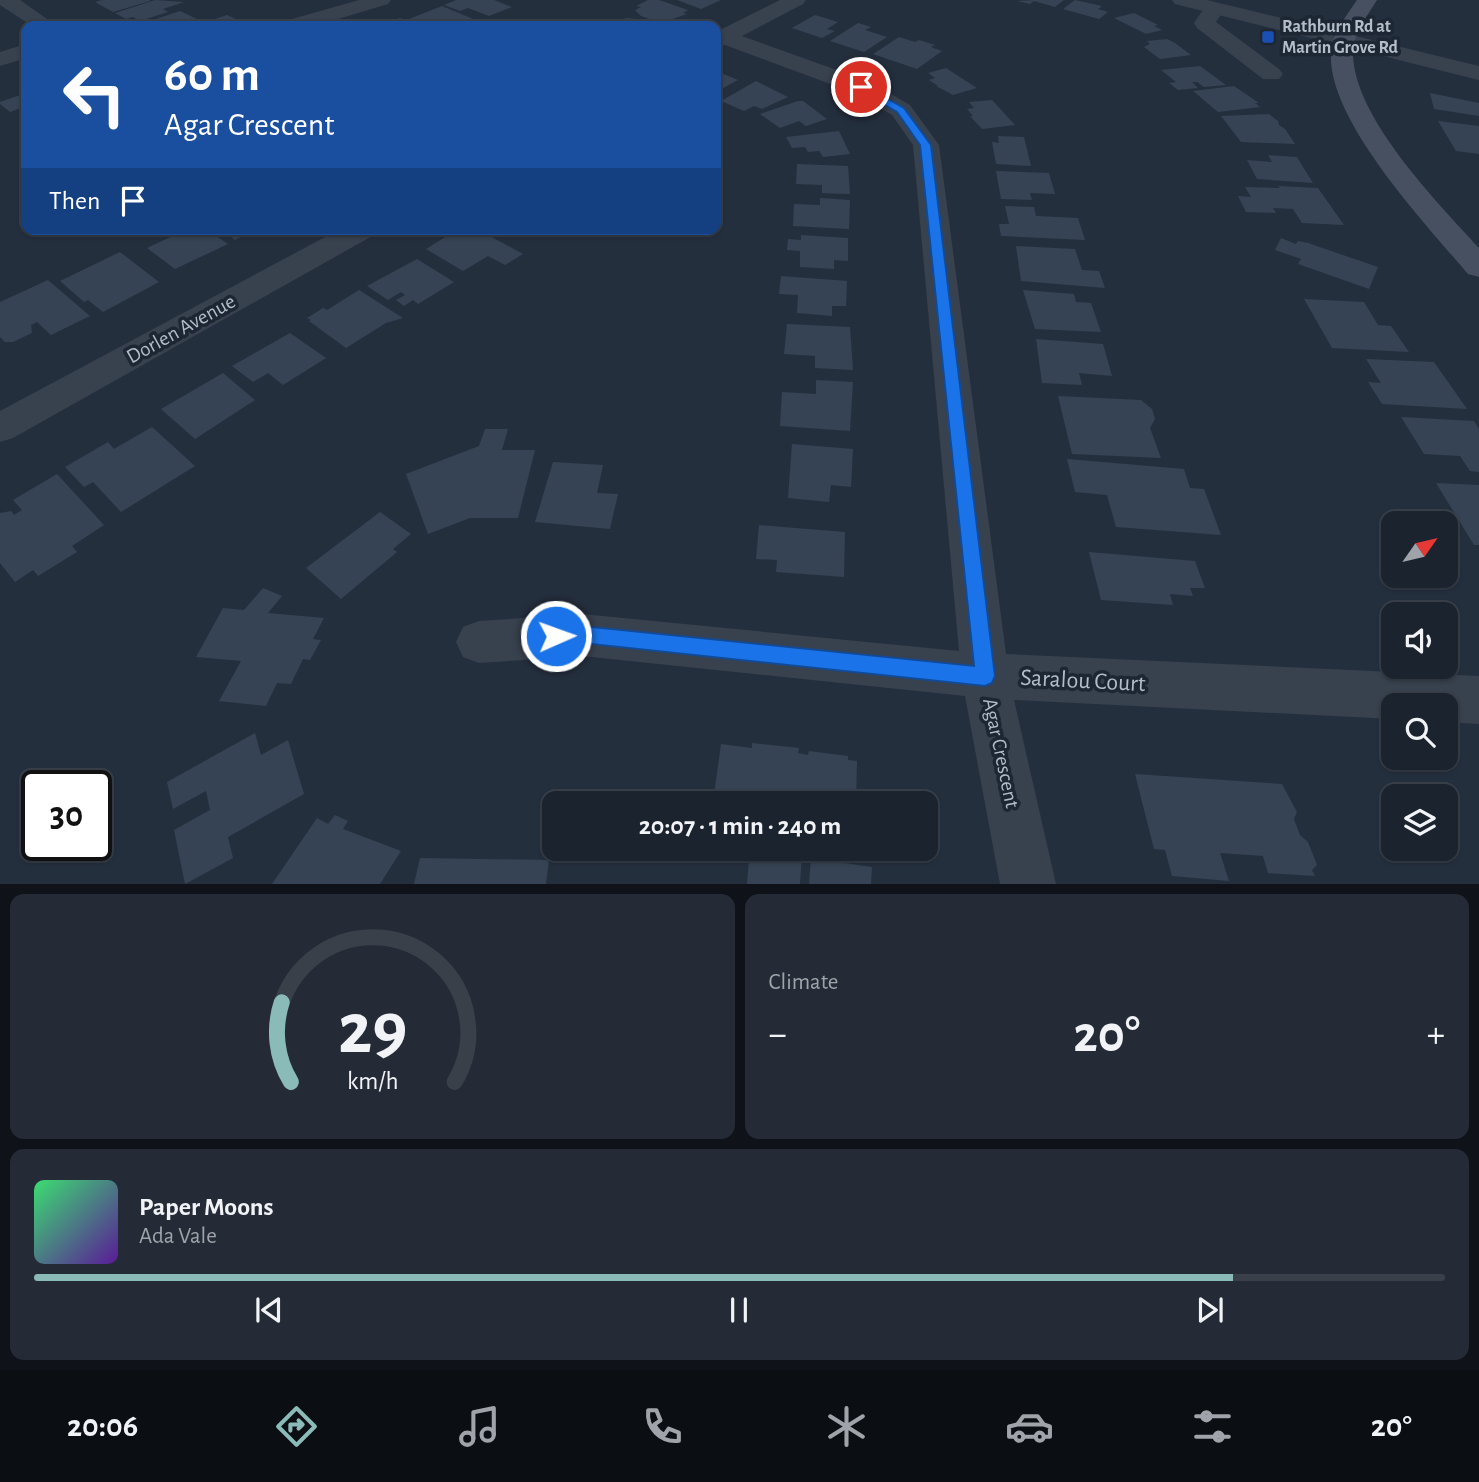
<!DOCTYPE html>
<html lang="en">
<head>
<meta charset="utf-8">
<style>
	body { margin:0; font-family:"Alegreya Sans",sans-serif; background:#242b36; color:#f1f3f6; height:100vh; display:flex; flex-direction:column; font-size:26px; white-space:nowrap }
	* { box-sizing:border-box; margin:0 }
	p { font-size:23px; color:#a0a4aa }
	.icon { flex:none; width:38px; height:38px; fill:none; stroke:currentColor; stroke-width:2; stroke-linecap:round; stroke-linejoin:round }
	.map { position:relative; height:884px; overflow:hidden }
	.panel { display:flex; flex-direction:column; gap:10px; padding:10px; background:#0f1319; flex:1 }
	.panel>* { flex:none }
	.hud { position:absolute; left:21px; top:21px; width:700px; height:214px; border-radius:14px; box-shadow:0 2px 5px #0004,0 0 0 2px #39404a; background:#1a4fa0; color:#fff; overflow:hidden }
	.needle { width:46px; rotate:56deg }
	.buttons { position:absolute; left:1381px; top:511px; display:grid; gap:14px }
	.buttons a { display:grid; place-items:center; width:77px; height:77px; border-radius:14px; background:#1b232e; box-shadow:0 2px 5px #0004,0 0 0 2px #39404a; font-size:35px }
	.speed { position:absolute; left:21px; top:770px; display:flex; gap:14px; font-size:35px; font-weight:700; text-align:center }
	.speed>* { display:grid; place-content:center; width:91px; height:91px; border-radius:50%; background:#1b232e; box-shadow:0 2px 5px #0004,0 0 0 2px #39404a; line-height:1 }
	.speed .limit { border:4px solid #111; border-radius:10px; background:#fff; color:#111 }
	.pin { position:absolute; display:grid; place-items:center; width:60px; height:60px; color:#fff; margin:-30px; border:4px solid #fff; border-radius:50%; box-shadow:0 2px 7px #0007 }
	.me { position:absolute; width:77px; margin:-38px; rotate:88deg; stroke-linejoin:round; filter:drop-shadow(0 0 5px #0008) }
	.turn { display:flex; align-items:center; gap:24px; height:147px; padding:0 28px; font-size:32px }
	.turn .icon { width:91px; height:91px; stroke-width:2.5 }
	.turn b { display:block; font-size:49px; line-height:60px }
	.then { display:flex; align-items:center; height:66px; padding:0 28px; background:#0003; gap:14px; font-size:26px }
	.big { font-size:52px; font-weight:600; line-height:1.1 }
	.panel .widget { flex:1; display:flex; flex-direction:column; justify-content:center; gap:10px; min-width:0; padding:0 24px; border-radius:14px; background:#242b36 }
	.panel .dial { align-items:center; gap:0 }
	.dial svg { height:182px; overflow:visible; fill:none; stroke:#39404a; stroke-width:7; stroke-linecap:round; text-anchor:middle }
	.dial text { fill:#f1f3f6; stroke:none }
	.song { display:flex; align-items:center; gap:21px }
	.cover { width:84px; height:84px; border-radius:10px; background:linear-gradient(135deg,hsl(140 70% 55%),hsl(270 70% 35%)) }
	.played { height:7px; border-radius:4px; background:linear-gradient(90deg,#8bbbb9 85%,#39404a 85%) }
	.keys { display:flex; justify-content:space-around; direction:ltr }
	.heat { display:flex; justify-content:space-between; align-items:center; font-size:38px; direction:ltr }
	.panel .tiles { flex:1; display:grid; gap:10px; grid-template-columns:1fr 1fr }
	.widget:last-child { grid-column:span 2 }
	.trip { position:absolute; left:542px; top:791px; width:396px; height:70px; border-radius:14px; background:#1b232e; box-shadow:0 2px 5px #0004,0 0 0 2px #39404a; font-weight:600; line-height:70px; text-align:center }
	.tabs { display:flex; height:112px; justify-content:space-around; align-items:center; background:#0b0e12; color:#a0a4aa }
	.tabs .icon { width:49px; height:49px }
	.tabs .active { color:#8bbbb9 }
	.tabs b { font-size:32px; color:#f1f3f6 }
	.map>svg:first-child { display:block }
	.building { fill:#364354 }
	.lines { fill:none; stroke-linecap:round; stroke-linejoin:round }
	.minor { fill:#38414e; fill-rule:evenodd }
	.tertiary { fill:#38414e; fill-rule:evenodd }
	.secondary { fill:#465061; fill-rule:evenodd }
	.route { fill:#1a73e8; stroke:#114b97; stroke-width:2 }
	.transit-dot { fill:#1a4fb4; stroke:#1d2633; stroke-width:2.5 }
	.labels { text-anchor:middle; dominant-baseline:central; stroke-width:7; stroke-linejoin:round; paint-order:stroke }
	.far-poi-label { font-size:18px; font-weight:bold; fill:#b4bcc9; stroke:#1d2633; text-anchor:start }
	.street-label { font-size:21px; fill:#b4bcc9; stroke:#1d2633 }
	.near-street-label { font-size:24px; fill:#b4bcc9; stroke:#1d2633 }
</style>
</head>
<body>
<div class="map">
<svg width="1479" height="884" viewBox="0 0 1479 884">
	<rect width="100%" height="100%" fill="#242f3e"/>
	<path class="building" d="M 102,0 L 150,0 L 150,1 L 113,12 L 95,2 Z
		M 155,0 L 184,2 L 163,9 L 168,12 L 140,21 L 133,17 L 126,19 L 115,13 Z
		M 456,0 L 494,0 L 512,7 L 489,16 L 468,8 L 460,11 L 444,5 Z
		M 648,0 L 659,0 L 688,10 L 683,13 L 687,14 L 661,23 L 641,16 L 635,10 L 641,7 L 636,6 Z
		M 677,0 L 721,0 L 701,9 Z
		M 1033,0 L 1064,0 L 1055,7 L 1034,1 L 1030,4 L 1017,1 Z
		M 1075,0 L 1102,6 L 1098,9 L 1108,12 L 1099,19 L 1063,9 Z
		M 442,6 L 478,21 L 465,26 L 444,26 L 434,22 L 425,25 L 409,19 Z
		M 180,11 L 199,20 L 182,26 L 135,26 Z
		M 1134,13 L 1158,25 L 1154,26 L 1162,30 L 1146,34 L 1114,18 Z
		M 227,15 L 244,23 L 233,26 L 195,26 Z
		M 815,15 L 838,22 L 827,29 L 835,31 L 822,38 L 792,28 Z
		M 400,18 L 421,26 L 379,26 Z
		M 626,18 L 636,19 L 656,26 L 620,26 L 623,25 L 617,22 Z
		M 858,23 L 871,27 L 865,30 L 887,37 L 864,52 L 830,41 Z
		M 899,37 L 915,42 L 919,40 L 935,45 L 931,47 L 942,51 L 917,69 L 873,54 Z
		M 1167,39 L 1175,43 L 1191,55 L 1160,59 L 1144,47 L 1150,44 L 1147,41 Z
		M 1200,66 L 1226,85 L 1204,87 L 1197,82 L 1192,82 L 1198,88 L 1178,90 L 1169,83 L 1176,82 L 1161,70 Z
		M 946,68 L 977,88 L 953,95 L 936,86 L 938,86 L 929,80 L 935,78 L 928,73 Z
		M 716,71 L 738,80 L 716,92 Z
		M 756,81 L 788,97 L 762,109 L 754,106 L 744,111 L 721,101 Z
		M 1234,86 L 1259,103 L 1255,103 L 1260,107 L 1218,112 L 1193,91 Z
		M 26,93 L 26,106 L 10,112 L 0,104 L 0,102 Z
		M 1430,93 L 1479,103 L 1479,116 L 1434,109 Z
		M 992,100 L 1015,125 L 982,129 L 970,116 L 973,116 L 967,109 L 974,108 L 969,102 Z
		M 798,101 L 803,101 L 827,119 L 806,126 L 799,121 L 780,128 L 760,114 Z
		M 1269,114 L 1278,121 L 1279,125 L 1285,129 L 1295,144 L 1241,142 L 1221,116 Z
		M 1438,121 L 1479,126 L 1479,154 L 1456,151 Z
		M 839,131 L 850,154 L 823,157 L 819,151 L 808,152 L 805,147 L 792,148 L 786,137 Z
		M 998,136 L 1024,137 L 1031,166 L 996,164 L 992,142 L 999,143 Z
		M 1268,155 L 1297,157 L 1313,183 L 1257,179 L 1247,160 L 1272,162 Z
		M 797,164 L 848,166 L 850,194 L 822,193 L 822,185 L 796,184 Z
		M 996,171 L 1049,173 L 1055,194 L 1030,193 L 1032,200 L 1001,199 Z
		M 1278,186 L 1318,188 L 1344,225 L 1302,223 L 1293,209 L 1273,208 L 1276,213 L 1246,212 L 1238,196 L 1251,197 L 1245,187 L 1280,188 Z
		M 820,198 L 850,200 L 849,229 L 793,226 L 794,204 L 820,205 Z
		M 1005,206 L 1034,207 L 1036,216 L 1078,218 L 1085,240 L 1001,236 L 999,224 L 1009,224 Z
		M 178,229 L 206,229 L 228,244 L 175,269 L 147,248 L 181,232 Z
		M 220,229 L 256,229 L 235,240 Z
		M 458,229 L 477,229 L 523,254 L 505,265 L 488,256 L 463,271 L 426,249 Z
		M 801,235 L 848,238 L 848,261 L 834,260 L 834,269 L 800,267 L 800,251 L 787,250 L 788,239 L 801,240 Z
		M 1281,238 L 1296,244 L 1298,241 L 1308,243 L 1378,267 L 1369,289 L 1298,264 L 1301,259 L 1275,250 Z
		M 1016,246 L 1075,249 L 1082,270 L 1099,271 L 1105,288 L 1021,281 Z
		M 120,252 L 159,282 L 103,312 L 88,300 L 84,302 L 60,281 Z
		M 417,259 L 454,282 L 418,304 L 413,300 L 404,306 L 396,300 L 405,295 L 401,292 L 388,300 L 367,286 Z
		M 781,276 L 847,281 L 846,306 L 832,306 L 832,316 L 797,313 L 798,295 L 779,294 Z
		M 48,280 L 90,316 L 51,335 L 37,322 L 31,325 L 32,333 L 13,342 L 5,342 L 0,337 L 0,302 Z
		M 359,290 L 403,318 L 386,323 L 346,348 L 309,321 L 311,320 L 307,318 L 323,308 L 327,310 Z
		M 1023,290 L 1074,294 L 1076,302 L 1091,303 L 1101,332 L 1035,329 Z
		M 1304,299 L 1364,302 L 1378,325 L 1391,326 L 1409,352 L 1332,348 Z
		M 787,324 L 850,327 L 853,370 L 815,368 L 815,356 L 784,354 Z
		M 290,333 L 326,358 L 283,385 L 268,373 L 253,382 L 232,366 Z
		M 1036,339 L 1103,344 L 1112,376 L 1079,373 L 1082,385 L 1042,383 Z
		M 1366,359 L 1434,362 L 1467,409 L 1382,404 L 1368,382 L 1381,383 Z
		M 223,373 L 255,400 L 195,439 L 161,409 Z
		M 816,380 L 853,382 L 850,431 L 780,426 L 782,392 L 816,394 Z
		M 1058,396 L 1141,400 L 1152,409 L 1155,419 L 1150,428 L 1161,458 L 1072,454 Z
		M 1401,417 L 1474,421 L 1479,429 L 1479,472 L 1470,471 L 1460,456 L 1424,454 Z
		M 152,427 L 195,466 L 121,512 L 93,482 L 84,487 L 65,467 L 108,442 L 114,449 Z
		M 485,429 L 508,429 L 502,450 L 535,450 L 518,518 L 470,518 L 428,534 L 406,474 L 479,446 Z
		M 792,444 L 853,449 L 851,487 L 831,485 L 829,502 L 788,498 Z
		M 1067,459 L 1184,469 L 1190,488 L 1204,489 L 1221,535 L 1116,527 L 1107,495 L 1075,492 Z
		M 553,462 L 603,465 L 597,493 L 618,494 L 610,529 L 535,522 Z
		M 57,474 L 104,525 L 72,546 L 77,552 L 38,576 L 33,570 L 15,582 L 0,563 L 0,513 L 11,511 L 14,515 L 22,510 L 13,500 Z
		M 1436,483 L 1479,485 L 1479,545 L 1474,545 Z
		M 380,512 L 411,534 L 393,549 L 397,552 L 341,599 L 306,568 Z
		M 759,525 L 845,532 L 844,577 L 776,572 L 777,560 L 756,559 Z
		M 1089,552 L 1195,561 L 1205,588 L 1190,588 L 1193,596 L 1170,594 L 1173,605 L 1101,600 Z
		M 263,588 L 282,596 L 268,613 L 324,618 L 313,639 L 321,640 L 310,660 L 303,659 L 291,684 L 277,683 L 266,706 L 219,701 L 241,661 L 196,657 L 223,608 L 244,610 Z
		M 255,733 L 261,755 L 288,740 L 304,794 L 228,837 L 233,858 L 185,884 L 174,830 L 210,810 L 206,791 L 173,809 L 167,782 Z
		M 752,743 L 799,748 L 798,753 L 808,755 L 809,751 L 848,756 L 848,760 L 857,761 L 856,803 L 713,803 L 721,744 L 752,748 Z
		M 1135,774 L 1282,784 L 1297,812 L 1294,819 L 1300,835 L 1308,842 L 1317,865 L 1312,870 L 1315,876 L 1268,873 L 1263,856 L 1220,853 L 1229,881 L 1172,876 L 1165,850 L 1154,849 Z
		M 335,815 L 348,821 L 343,829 L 401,851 L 380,884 L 272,884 L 317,818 L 328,824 Z
		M 750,849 L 802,854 L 800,884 L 747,884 Z
		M 420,858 L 549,860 L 546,884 L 414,884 Z
		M 811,858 L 872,867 L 871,884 L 809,884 Z"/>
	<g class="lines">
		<path class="minor" d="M 0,0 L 20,0 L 57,26 L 32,26 L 0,5 Z
			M 359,0 L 391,0 L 388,4 L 315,26 L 282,26 L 285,21 Z
			M 780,0 L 806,0 L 803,4 L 742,36 L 870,82 L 910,105 L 939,145 L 1006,654 L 1479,676 L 1479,724 L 1446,722 L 1446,705 L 1393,705 L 1393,719 L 1014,700 L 1056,884 L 1000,884 L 965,696 L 582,656 L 479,663 L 463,657 L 456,642 L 463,627 L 479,621 L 582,614 L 959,651 L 913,145 L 892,115 L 852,92 L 725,45 L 716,48 L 716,32 Z
			M 1215,3 L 1222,5 L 1225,9 L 1216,22 L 1279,69 L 1283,74 L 1279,79 L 1263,79 L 1197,28 L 1194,23 C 1200,14 1205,5 1215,3 Z
			M 26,44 L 26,58 L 0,66 L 0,52 Z
			M 340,229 L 378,229 L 374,235 L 13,438 L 0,442 L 0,411 Z"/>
		<path class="tertiary" d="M 1172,0 L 1207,0 L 1479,66 L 1479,80 L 1175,4 Z"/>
		<path class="secondary" d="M 1357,0 L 1377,0 C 1368,15 1353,34 1353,53 C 1353,117 1438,203 1479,248 L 1479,277 L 1468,274 C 1426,224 1327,120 1331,53 C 1332,34 1347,15 1357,0 Z"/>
	</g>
	<path class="route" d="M 861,84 L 904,108 L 931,145 L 995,676 L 992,683 L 985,686 L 582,643 L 556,645 L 549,643 L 546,636 L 549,630 L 582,626 L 974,666 L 920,145 L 897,112 L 857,89 L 857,85 Z"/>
	<rect class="transit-dot" x="1261" y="30" width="14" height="14" rx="3.5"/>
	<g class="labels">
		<g class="far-poi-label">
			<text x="1282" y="27">Rathburn Rd at<tspan x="1282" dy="21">Martin Grove Rd</tspan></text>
		</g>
		<g class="street-label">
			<text transform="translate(181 329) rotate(-29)">Dorlen Avenue</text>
			<text transform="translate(1001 753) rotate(78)">Agar Crescent</text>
		</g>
		<g class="near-street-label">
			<text transform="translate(1083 681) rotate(3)">Saralou Court</text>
		</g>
	</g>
</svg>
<div class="buttons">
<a><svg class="needle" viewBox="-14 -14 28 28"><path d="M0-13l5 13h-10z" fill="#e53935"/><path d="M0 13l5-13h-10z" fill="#a0a4aa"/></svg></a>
<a><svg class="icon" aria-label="sound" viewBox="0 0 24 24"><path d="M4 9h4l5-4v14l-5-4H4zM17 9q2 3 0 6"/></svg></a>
<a><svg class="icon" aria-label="search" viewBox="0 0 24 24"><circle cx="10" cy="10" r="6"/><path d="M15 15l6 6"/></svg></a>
<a><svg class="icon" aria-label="layers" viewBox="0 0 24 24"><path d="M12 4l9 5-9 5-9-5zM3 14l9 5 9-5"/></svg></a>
</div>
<div class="speed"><div class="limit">30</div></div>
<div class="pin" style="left:861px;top:87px;background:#d93025"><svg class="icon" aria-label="arrive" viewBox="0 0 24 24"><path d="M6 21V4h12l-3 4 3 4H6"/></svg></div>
<svg class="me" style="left:556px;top:636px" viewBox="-20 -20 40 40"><circle r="17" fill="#1a73e8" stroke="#fff" stroke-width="3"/><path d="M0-11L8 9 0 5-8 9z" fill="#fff"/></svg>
<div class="trip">20:07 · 1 min · 240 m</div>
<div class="hud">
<div class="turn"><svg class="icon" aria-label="left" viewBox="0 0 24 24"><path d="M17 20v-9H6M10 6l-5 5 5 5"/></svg><div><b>60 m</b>Agar Crescent</div></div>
<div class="then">Then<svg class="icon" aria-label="arrive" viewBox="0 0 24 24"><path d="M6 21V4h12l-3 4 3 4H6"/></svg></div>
</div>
</div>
<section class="panel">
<div class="tiles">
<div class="widget dial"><svg viewBox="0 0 100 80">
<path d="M14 69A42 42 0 1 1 86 69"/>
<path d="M14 69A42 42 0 0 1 10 34" stroke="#8bbbb9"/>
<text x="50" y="56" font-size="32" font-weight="700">29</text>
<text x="50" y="72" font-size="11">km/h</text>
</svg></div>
<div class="widget"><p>Climate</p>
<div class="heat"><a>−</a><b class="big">20°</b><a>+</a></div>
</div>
<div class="widget">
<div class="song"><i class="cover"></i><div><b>Paper Moons</b><p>Ada Vale</p></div></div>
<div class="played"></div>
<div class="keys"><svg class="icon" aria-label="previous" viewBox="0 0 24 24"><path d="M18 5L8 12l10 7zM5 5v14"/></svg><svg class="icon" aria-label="pause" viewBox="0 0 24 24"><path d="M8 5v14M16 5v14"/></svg><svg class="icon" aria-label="next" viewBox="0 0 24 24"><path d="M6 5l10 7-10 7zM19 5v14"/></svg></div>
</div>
</div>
</section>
<nav class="tabs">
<b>20:06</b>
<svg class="icon active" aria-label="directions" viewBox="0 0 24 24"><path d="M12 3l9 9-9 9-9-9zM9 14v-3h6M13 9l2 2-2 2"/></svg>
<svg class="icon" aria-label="music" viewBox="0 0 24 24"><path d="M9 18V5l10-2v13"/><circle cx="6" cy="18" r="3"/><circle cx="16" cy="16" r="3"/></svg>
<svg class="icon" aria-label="phone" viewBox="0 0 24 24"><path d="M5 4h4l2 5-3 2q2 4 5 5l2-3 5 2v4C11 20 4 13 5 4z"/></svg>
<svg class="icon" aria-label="climate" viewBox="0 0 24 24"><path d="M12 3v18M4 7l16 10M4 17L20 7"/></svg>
<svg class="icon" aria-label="car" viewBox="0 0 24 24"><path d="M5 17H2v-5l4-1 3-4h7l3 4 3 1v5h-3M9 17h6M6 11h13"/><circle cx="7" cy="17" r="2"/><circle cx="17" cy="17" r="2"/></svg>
<svg class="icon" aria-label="filters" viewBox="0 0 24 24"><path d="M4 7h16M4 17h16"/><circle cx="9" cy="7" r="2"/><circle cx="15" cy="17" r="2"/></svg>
<b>20°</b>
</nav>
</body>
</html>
